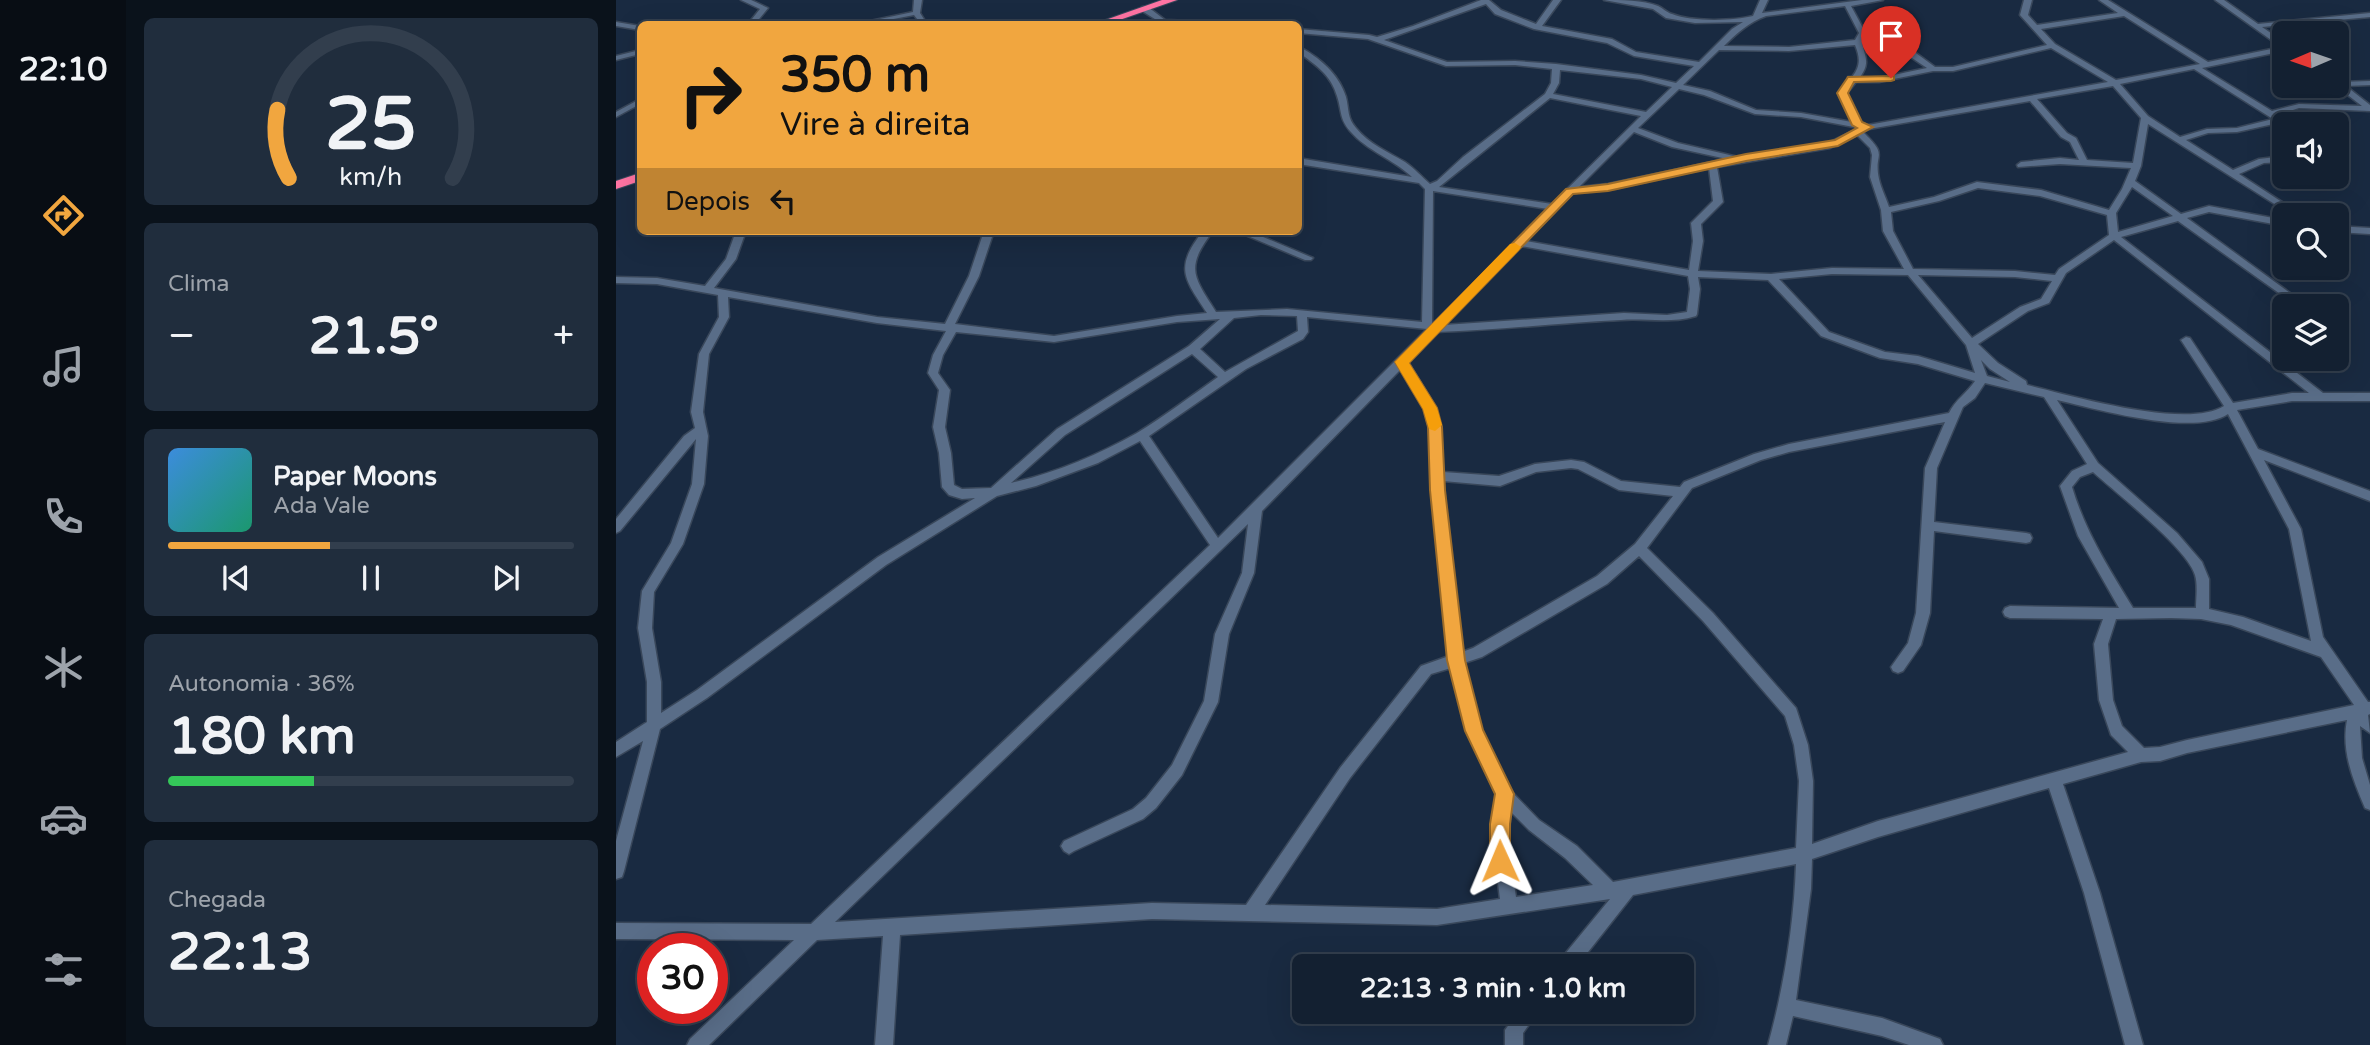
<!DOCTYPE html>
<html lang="pt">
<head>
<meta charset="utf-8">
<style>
	body { margin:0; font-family:"Varela Round",sans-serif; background:#202d3d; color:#f1f3f6; height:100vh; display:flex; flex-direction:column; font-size:26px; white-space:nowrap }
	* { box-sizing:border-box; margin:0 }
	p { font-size:23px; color:#9da3ab }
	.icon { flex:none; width:38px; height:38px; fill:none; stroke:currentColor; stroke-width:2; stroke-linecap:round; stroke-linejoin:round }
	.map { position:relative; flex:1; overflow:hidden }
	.panel { display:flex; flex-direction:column; gap:18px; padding:18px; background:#0a121b; width:490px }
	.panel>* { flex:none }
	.banner { position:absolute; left:21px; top:21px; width:665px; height:214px; border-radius:10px; box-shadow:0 7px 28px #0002,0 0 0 2px #323e4d; background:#f1a63f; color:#111; overflow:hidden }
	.needle { width:46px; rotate:268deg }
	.fabs { position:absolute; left:1656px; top:21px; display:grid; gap:14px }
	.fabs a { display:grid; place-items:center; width:77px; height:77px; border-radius:10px; background:#132031; box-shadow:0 7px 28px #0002,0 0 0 2px #323e4d; font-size:35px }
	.speed { position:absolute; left:21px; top:933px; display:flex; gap:14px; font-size:35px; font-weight:700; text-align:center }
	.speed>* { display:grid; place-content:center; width:91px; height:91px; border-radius:50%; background:#132031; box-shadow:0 7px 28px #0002,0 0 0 2px #323e4d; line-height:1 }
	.speed .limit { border:10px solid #d22; background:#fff; color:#111 }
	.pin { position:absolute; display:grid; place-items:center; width:60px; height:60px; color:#fff; margin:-72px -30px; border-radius:50% 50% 50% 0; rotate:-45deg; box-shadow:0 0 7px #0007 }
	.pin .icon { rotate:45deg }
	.me { position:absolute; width:77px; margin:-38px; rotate:359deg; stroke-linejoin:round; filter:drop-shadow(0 0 5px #0008) }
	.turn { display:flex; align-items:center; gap:24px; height:147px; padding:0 28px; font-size:32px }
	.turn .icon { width:91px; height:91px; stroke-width:2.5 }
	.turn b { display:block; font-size:49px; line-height:60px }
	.then { display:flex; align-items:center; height:66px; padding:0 28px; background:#0003; gap:14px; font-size:26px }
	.big { font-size:52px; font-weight:700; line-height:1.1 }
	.panel .tile { flex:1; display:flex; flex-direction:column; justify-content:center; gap:10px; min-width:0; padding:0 24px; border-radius:10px; background:#202d3d }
	.panel .dial { align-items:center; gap:0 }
	.dial svg { height:182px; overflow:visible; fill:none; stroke:#323e4d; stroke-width:7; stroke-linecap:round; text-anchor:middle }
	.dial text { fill:#f1f3f6; stroke:none }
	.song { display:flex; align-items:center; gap:21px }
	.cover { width:84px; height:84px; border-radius:10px; background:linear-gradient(135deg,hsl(210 70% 55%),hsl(160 70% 35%)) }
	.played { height:7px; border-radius:4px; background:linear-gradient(90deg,#f1a63f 40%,#323e4d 40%) }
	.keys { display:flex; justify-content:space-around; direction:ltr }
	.heat { display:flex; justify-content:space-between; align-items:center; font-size:38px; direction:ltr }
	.charge { height:10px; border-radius:5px; background:linear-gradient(90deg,#34c759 36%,#323e4d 0) }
	.trip { position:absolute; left:676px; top:954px; width:402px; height:70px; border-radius:10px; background:#132031; box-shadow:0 7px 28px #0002,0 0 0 2px #323e4d; font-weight:700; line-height:70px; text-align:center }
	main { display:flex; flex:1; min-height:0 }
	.menu { display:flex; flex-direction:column; width:126px; justify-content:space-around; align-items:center; background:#080d14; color:#9da3ab }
	.menu .icon { width:49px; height:49px }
	.menu .selected { color:#f1a63f }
	.menu b { font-size:32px; color:#f1f3f6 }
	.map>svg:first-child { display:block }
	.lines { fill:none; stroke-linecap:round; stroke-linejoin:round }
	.minor-casing { stroke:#39475a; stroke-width:3 }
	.highway-casing { stroke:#39475a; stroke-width:2 }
	.minor { fill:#596d88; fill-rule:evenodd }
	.highway { fill:#ff74a3; fill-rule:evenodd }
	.route { fill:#f1a63f; stroke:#9d6c29; stroke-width:2 }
	.slow { fill:#f59e0b }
</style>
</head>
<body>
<main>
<nav class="menu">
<b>22:10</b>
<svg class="icon selected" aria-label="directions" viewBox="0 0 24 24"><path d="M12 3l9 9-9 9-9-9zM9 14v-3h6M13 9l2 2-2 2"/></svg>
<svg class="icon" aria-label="music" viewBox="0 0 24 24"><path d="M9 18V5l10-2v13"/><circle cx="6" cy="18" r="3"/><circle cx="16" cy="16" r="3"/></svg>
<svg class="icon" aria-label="phone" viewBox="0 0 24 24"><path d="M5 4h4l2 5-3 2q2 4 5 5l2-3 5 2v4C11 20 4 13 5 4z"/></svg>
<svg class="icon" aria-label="climate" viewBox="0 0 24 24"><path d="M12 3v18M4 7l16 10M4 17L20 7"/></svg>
<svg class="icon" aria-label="car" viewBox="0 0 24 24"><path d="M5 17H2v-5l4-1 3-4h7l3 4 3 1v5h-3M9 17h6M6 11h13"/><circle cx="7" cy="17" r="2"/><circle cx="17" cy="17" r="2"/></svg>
<svg class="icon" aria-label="filters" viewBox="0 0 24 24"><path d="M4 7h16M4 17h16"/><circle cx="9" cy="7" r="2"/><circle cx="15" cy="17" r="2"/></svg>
</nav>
<section class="panel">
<div class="tile dial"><svg viewBox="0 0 100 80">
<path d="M14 69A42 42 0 1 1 86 69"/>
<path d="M14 69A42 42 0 0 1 9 39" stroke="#f1a63f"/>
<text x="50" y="56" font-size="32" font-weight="700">25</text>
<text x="50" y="72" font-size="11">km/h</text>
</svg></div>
<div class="tile"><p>Clima</p>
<div class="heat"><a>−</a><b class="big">21.5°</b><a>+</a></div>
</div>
<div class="tile">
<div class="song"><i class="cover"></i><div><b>Paper Moons</b><p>Ada Vale</p></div></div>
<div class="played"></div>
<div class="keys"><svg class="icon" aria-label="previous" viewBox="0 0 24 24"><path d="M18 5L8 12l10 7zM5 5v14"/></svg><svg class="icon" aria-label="pause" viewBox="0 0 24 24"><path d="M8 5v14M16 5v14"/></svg><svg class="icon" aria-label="next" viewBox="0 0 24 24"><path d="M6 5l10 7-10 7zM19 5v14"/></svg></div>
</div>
<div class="tile"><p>Autonomia · 36%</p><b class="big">180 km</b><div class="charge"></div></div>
<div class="tile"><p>Chegada</p><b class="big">22:13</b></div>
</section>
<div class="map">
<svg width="1754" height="1045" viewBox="0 0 1754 1045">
	<rect width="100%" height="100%" fill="#192a41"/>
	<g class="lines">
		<defs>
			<path id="minor" d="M 125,0 L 135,0 L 152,8 L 139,24 L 132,24 L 144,9 Z
				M 298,0 L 306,0 L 304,13 L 311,24 L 305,24 L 298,15 L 252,24 L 240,24 L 297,12 Z
				M 865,0 L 873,0 L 885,10 L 920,24 L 937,0 L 945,0 L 926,26 L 996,39 L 1020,52 L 1083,62 L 1116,29 L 1127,22 L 1079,23 L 1050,18 L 1037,9 L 988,0 C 1005,0 1027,0 1042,6 C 1047,8 1051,13 1056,14 C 1076,22 1117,21 1137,16 L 1144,0 L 1152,0 L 1146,13 L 1246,0 L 1267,0 L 1235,6 L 1248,30 L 1293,48 L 1319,67 L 1337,67 L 1431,45 L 1404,15 L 1408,0 L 1416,0 L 1412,15 L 1421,25 L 1502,13 L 1483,0 L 1492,0 L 1592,62 L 1665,47 L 1599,0 L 1608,0 L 1642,24 L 1754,13 L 1754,17 L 1646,27 L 1668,42 L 1668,51 L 1586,68 L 1656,111 L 1683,104 L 1746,106 L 1720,86 L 1720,80 L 1724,82 L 1754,81 L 1754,85 L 1730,86 L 1754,105 L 1754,111 L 1683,108 L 1661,115 L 1674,124 L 1668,124 L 1668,126 L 1662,123 L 1621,132 L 1592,133 L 1570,140 L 1617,170 L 1643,159 L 1668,156 L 1668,162 L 1648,163 L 1623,174 L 1686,215 L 1676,215 L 1532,124 L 1525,166 L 1519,181 L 1565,214 L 1593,206 L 1668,220 L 1668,226 L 1593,212 L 1571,218 L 1692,306 L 1681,306 L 1562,221 L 1505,237 L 1707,393 L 1754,393 L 1754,401 L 1676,401 L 1621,410 L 1642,449 L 1754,491 L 1754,501 L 1648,460 L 1685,529 L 1707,637 L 1752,702 L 1754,702 L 1754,714 L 1752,715 L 1754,733 L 1744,726 L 1746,758 L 1754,785 L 1754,810 L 1749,808 C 1737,780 1725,751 1731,720 L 1571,753 L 1544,761 L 1525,762 L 1447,784 L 1484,893 L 1527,1045 L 1509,1045 L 1468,893 L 1433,788 L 1262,837 L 1196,859 L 1195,889 L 1180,1000 L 1266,1018 L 1324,1039 L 1327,1045 L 1293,1045 L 1266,1036 L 1177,1016 L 1170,1045 L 1152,1045 C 1168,987 1178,924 1180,864 L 1017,895 L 961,966 L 942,966 L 944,960 L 994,899 L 821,925 L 536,919 L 284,935 L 277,1045 L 259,1045 L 267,936 L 201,940 L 93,1045 L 71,1045 L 74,1039 L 178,940 L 0,939 L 0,923 L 195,924 L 594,545 L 524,441 L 482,463 L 420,486 L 381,496 L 270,565 L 91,698 L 44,729 L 8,871 L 6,877 L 0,879 L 0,841 L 27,741 L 0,757 L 0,742 L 31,722 L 31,682 L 22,628 L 26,591 L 55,543 L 76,484 L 80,439 L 4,531 L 0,533 L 0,519 L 68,436 L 79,428 L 75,412 L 83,354 L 103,317 L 102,295 L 41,284 L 0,283 L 0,277 L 41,278 L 89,286 L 110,259 L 120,231 L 130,231 L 120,259 L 98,288 L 261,317 L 329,324 L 353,276 L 368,231 L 378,231 L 363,276 L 339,324 L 438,336 L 561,316 L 591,313 C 568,278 558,268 587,231 L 597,231 C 569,268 577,276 600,312 L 671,309 L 806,322 L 809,189 L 803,183 L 682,164 L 682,158 L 796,177 C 777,159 751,151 734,131 C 723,118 726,111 721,96 C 715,75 700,65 682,52 L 682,46 C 703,57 723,74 730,97 C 733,109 731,118 740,128 C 753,144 772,152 789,162 C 798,168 806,177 814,184 L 821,181 L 847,157 L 929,94 L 935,83 L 936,69 L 899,65 L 830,66 L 752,39 L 682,33 L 682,29 L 753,35 L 761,37 L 797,26 ZM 870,4 L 879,14 L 918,29 L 991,43 L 1018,56 L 1078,66 L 1060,83 L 1025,75 L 940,64 L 899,61 L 831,62 L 768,40 ZM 1229,6 L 1243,33 L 1239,40 L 1173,47 L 1108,46 C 1120,34 1133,22 1150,16 ZM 1508,16 L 1584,64 L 1500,80 L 1439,44 L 1425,29 ZM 1247,35 L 1287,52 L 1311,68 L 1263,78 L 1244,77 C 1258,58 1243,52 1247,35 ZM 1239,45 C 1244,57 1245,66 1236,77 L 1232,77 L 1232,81 L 1223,93 L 1236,122 L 1185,113 L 1140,110 L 1094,91 L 1067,85 L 1103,50 L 1173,51 ZM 1435,48 L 1492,82 L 1252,125 L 1245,123 L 1231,93 L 1240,82 L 1263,82 L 1317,71 L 1337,71 ZM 1578,69 L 1657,119 L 1621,128 L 1591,129 L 1564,137 L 1532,116 L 1504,84 ZM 944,70 L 1025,79 L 1056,87 L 1030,112 L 937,94 L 943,83 ZM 1497,86 L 1525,118 L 1517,163 L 1471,160 L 1460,138 L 1451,133 L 1421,99 ZM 1063,89 L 1088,95 L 1139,114 L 1185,117 L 1243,128 L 1212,143 L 1122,157 L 1062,143 L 1022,128 ZM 934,98 L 1025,116 L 936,204 L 823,187 ZM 1414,101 L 1445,137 L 1454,142 L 1463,160 L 1444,158 L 1405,162 L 1401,165 L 1402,167 L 1444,164 L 1515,168 L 1506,189 L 1493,210 L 1425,190 L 1361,182 L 1318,197 L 1273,207 C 1270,198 1265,188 1263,179 C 1257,151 1274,158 1247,132 L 1253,129 ZM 1018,132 L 1056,147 L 1111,159 L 992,184 L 963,187 ZM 1241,135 L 1254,148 L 1256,155 L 1254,177 L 1265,210 L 1267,231 L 1288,269 L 1216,268 L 1155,274 L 1082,271 L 1087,241 L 1085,224 L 1107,202 L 1101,167 L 1214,148 ZM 1093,168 L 1097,201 L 1075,223 L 1077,241 L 1073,270 L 910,241 L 957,193 L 992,190 ZM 1516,187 L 1557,216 L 1502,232 L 1500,213 ZM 1362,188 L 1424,196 L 1491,215 L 1493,235 L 1443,269 L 1439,275 L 1399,271 L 1297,269 L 1277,231 L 1275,212 L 1323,201 ZM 817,191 L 932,209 L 818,323 L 816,323 ZM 1498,240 L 1693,393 L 1676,393 L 1617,403 L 1574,338 L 1570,337 L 1565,340 L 1608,406 C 1571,430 1453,395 1411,385 L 1410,381 L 1382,363 L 1362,344 L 1412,311 L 1433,303 L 1450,273 ZM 905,246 L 1072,276 L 1074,289 L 1071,312 L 1051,315 L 1008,313 L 828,325 ZM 1216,274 L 1292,275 L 1350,345 L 1359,373 L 1302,356 L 1269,352 L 1213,332 L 1163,279 ZM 1302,275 L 1399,277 L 1436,281 L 1425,299 L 1404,307 L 1356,338 ZM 1082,277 L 1152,280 L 1205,336 L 1264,358 L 1302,364 L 1359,381 C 1351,393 1339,400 1333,413 L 1173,444 L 1138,454 L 1068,482 L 1064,487 L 1005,481 L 968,462 L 955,460 L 919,464 L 883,476 L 827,472 L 825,427 L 820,408 L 792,362 L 821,332 C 882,330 943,323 1005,320 C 1030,318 1054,324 1080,316 L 1081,314 L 1084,289 ZM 112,297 L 261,323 L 330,331 L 317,355 L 312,373 L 323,390 L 317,427 L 323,453 L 326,487 L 333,495 L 346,499 L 359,498 L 262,557 L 81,690 L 45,713 L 45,682 L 36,628 L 38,592 L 67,544 L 88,484 L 92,436 L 87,412 L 93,354 L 113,317 ZM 645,315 L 681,316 L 682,331 L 609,372 L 584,349 L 618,318 ZM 691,317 L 811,329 L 602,538 L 533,436 L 630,369 L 687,339 L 692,332 ZM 604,319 L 573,346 L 441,429 L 375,488 L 346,489 L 338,485 L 335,453 L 329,427 L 334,390 L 322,373 L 327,355 L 340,332 L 438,342 L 561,322 ZM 576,354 L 602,377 C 575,396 549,416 521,433 C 482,455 439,473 395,483 L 449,435 ZM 1365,360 L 1374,369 L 1394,382 L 1371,376 ZM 785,369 L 808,408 L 813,427 L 816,490 L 833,656 L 805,666 L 724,768 L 630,905 L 536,903 L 219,922 L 632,524 L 626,573 L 599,634 L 588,701 L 556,765 L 530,798 L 517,809 L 448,841 L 445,846 L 448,851 L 453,854 L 458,851 L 527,819 L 540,808 L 566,775 L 602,702 L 613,634 L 638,573 L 646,511 ZM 1369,383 L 1428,397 L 1471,464 L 1456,471 L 1444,486 L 1462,536 L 1503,608 L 1394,606 L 1389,608 L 1387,612 L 1389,616 L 1394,618 L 1487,619 L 1478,644 L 1483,700 L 1495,735 L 1512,752 L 1262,821 L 1196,844 L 1197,781 L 1192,745 L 1180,708 L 1097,613 L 1031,548 L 1076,488 L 1145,460 L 1173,452 L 1329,422 L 1309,468 L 1300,613 L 1292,643 L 1275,667 L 1277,671 L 1282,673 L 1287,671 L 1305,645 L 1314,613 L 1318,531 L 1410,543 L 1414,542 L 1416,538 L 1414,534 L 1410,533 L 1318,522 L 1321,468 L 1347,407 L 1359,398 ZM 1441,400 C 1480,409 1578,437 1612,414 L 1673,529 L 1695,641 L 1627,617 L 1593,609 L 1593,579 L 1586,562 L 1561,533 L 1482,463 ZM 955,468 L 962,469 L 1003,490 L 1057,496 L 1019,544 L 981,576 L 857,648 L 846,652 L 827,481 L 884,486 L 920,472 ZM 1477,472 C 1500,493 1571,548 1579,575 C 1582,585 1580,598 1580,608 L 1517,608 C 1493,569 1469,531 1456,487 L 1464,477 ZM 1023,556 L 1087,621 L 1169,716 L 1178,745 L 1183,781 L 1180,848 L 997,882 L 961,846 L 923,820 L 893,789 L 865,730 L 848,663 L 866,657 L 991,584 ZM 1555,618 L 1585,619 L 1615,625 L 1705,657 L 1738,705 L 1571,740 L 1544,747 L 1528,748 L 1506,726 L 1497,700 L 1492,644 L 1500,619 ZM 835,668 L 851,731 L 880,794 L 878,851 L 884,899 L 821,909 L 649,905 L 734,778 L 815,674 ZM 894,811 L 913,830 L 949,858 L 977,885 L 900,897 L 893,851 Z
				M 526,7 L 532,7 L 549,20 L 601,22 L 605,24 L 547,24 L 526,11 Z
				M 0,22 L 24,26 L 24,30 L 0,26 Z
				M 24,50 L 24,54 L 0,60 L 0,56 Z
				M 24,99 L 24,104 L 0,117 L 0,112 Z
				M 1720,226 L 1754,228 L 1754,234 L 1720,232 Z
				M 620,231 L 633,231 L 697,258 L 695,260 L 689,260 Z
				M 902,1012 L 922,1012 L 907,1033 L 907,1045 L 889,1045 L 889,1030 Z"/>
			<path id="highway" d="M 546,0 L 561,0 L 492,24 L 478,24 Z
				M 24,173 L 24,181 L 0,189 L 0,181 Z"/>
		</defs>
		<use href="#minor" class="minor-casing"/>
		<use href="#highway" class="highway-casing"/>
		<use href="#minor" class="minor"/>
		<use href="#highway" class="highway"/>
	</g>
	<path class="route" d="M 1278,76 L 1278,80 L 1275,81 L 1238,82 L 1232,93 L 1246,122 L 1257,127 L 1222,146 L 1130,161 L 992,191 L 957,194 L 793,363 L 821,408 L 826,427 L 829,490 L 849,660 L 867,730 L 898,794 L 894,824 L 894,861 L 891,868 L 884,871 L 877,868 L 874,861 L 874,824 L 879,794 L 849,731 L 831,660 L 814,490 L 812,427 L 807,409 L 779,362 L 950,189 L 992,184 L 1130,154 L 1219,140 L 1241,128 L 1236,125 L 1221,93 L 1232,77 Z"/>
	<path class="slow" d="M 899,243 L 905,247 L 903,250 L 793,363 L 821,408 L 826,425 L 819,431 L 813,429 L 807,409 L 779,362 L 894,244 Z"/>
</svg>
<div class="fabs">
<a><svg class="needle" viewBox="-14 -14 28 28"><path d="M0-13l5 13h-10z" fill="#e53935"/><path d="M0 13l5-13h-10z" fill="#9da3ab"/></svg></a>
<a><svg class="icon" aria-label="sound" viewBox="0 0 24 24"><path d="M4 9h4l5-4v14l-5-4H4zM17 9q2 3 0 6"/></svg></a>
<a><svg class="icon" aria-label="search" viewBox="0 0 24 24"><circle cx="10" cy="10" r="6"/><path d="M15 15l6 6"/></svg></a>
<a><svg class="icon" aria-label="layers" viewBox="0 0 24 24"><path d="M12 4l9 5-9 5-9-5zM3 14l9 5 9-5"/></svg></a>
</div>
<div class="speed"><div class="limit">30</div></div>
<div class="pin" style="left:1275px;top:78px;background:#d93025"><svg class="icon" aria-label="arrive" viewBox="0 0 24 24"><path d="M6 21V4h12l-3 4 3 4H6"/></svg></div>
<svg class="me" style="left:884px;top:861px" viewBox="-20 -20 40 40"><path d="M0-17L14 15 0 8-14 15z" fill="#f1a63f" stroke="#fff" stroke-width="4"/></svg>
<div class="trip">22:13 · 3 min · 1.0 km</div>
<div class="banner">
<div class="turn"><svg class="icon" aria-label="right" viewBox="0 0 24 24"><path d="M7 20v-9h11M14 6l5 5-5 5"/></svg><div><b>350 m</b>Vire à direita</div></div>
<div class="then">Depois<svg class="icon" aria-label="left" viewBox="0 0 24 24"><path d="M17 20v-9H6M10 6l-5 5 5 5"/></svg></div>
</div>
</div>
</main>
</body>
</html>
